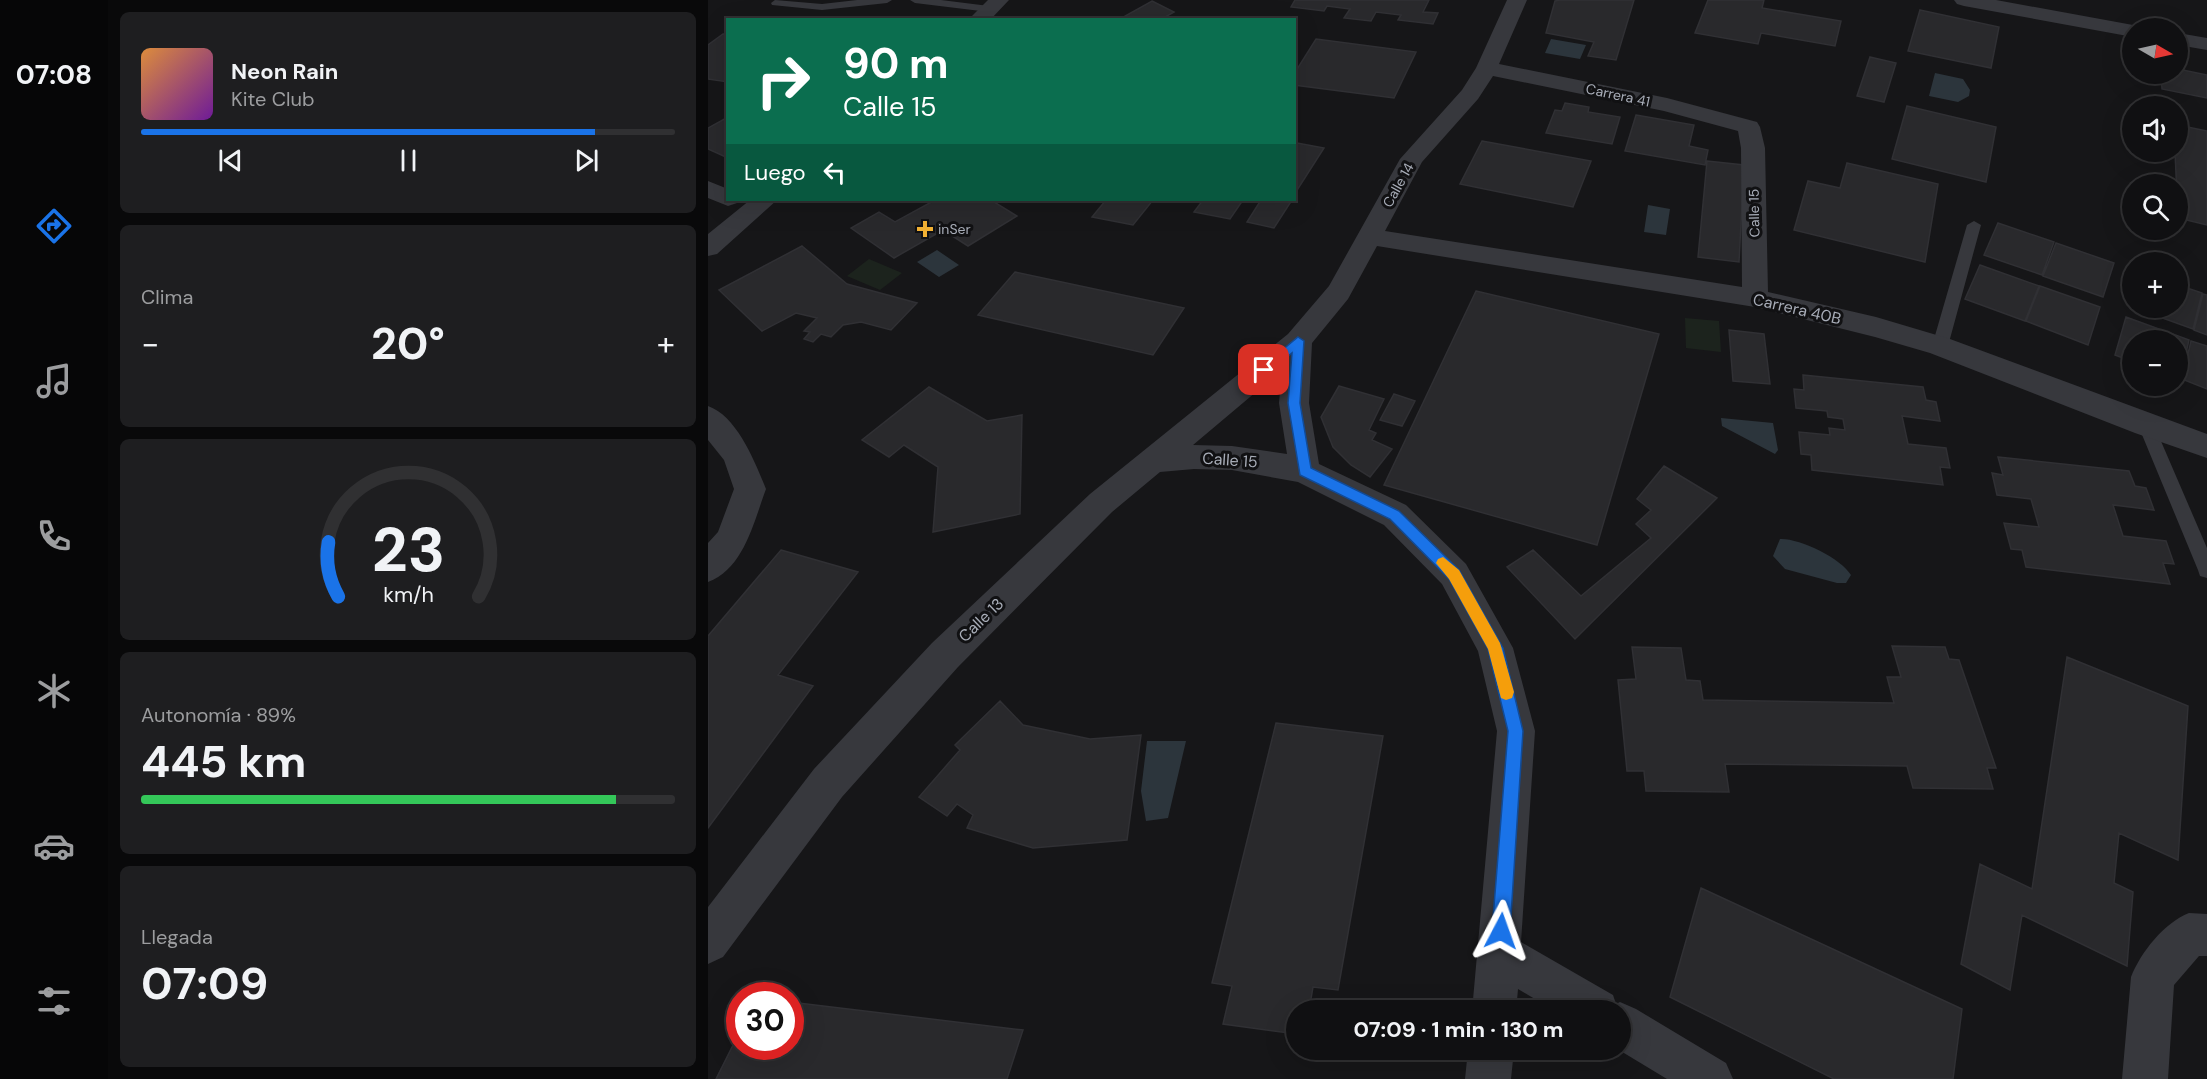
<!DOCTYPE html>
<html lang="es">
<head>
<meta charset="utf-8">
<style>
	body { margin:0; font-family:"DM Sans",sans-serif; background:#1e1e20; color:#f1f3f6; height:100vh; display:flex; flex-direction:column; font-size:22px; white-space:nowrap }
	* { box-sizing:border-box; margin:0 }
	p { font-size:20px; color:#9c9d9f }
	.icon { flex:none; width:33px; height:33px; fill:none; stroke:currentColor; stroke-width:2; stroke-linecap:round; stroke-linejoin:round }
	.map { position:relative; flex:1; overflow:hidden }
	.details { display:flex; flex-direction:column; gap:12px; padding:12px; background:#09090a; width:600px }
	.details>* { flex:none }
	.guide { position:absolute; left:18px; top:18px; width:570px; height:183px; border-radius:0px; box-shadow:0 6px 24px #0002,0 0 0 2px #303032; background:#0b6e4f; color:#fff; overflow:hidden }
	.needle { width:39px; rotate:99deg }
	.buttons { position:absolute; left:1414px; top:18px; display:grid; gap:12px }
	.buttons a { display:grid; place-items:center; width:66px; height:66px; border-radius:50%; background:#101012; box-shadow:0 6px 24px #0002,0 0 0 2px #303032; font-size:30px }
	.speed { position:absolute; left:18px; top:982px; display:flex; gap:12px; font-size:30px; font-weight:700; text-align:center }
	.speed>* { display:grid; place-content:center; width:78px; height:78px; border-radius:50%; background:#101012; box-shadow:0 6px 24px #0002,0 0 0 2px #303032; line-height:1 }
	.speed .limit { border:9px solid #d22; background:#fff; color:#111 }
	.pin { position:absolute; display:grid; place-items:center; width:51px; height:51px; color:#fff; margin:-26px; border-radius:12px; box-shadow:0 3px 9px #0006 }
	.me { position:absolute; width:66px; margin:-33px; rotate:4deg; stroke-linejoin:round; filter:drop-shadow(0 0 4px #0008) }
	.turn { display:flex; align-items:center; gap:21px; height:126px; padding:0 18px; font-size:27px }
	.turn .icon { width:78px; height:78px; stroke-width:2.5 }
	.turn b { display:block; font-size:42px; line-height:51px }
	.then { display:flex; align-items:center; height:57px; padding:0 18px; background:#0003; gap:12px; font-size:22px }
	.big { font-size:45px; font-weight:700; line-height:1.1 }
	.details .tile { flex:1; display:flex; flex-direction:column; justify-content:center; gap:9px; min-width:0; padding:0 21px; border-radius:9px; background:#1e1e20 }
	.details .dial { align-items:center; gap:0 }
	.dial svg { height:156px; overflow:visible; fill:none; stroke:#303032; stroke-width:7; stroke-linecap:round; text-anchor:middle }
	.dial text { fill:#f1f3f6; stroke:none }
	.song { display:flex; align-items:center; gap:18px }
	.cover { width:72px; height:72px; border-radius:9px; background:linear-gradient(135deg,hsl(30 70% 55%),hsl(280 70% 35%)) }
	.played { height:6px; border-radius:3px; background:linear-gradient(90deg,#1a73e8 85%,#303032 85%) }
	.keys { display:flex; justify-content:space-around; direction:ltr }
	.heat { display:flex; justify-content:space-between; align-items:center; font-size:33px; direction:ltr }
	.charge { height:9px; border-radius:4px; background:linear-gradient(90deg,#34c759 89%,#303032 0) }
	.trip { position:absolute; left:578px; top:1000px; width:345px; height:60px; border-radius:30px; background:#101012; box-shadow:0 6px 24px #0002,0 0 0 2px #303032; font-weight:700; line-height:60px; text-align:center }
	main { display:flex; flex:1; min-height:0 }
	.tabs { display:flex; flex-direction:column; width:108px; justify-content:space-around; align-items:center; background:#060607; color:#9c9d9f }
	.tabs .icon { width:42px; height:42px }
	.tabs .active { color:#1a73e8 }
	.tabs b { font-size:27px; color:#f1f3f6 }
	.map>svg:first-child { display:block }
	.green { fill:#1c231d }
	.water { fill:#2c353c }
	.building { fill:#29292c; stroke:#303034; stroke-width:1.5 }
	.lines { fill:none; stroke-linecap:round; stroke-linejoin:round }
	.lane { fill:#37383d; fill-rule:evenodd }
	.street { fill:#37383d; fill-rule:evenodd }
	.route { fill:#1a73e8; stroke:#114b97; stroke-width:1.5 }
	.slow { fill:#f59e0b }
	.poi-dot { fill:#f2b134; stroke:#111113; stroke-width:2 }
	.labels { text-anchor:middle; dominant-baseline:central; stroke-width:6; stroke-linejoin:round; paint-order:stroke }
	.far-street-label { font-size:14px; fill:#a8adb8; stroke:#111113 }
	.far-poi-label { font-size:14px; fill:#a8adb8; stroke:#111113; text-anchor:start }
	.street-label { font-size:16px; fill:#a8adb8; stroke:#111113 }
</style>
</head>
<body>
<main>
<nav class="tabs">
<b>07:08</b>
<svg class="icon active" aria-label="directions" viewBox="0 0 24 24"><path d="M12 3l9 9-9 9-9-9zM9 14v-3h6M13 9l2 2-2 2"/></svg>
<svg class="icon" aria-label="music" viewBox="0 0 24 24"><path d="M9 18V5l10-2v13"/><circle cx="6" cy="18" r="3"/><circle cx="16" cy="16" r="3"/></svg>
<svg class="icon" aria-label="phone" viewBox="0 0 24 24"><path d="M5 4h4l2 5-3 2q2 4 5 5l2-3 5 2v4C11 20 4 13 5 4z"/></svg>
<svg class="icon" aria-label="climate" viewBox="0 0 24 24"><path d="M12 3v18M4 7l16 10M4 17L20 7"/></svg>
<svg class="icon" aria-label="car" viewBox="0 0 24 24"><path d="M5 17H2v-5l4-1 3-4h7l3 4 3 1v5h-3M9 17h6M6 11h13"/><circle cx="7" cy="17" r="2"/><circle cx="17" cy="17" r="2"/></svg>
<svg class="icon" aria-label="filters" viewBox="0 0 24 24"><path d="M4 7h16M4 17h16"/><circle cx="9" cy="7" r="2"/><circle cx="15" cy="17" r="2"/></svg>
</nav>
<section class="details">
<div class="tile">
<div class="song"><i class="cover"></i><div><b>Neon Rain</b><p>Kite Club</p></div></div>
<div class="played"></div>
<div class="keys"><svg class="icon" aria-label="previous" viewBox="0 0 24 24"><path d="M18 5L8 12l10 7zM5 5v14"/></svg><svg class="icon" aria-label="pause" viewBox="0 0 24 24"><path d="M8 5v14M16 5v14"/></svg><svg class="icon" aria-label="next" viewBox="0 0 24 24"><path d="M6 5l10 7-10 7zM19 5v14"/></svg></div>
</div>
<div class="tile"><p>Clima</p>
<div class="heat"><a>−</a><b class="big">20°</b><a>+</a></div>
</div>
<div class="tile dial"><svg viewBox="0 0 100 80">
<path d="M14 69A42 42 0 1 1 86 69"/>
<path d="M14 69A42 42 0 0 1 9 41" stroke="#1a73e8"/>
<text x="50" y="56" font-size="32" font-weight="700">23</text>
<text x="50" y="72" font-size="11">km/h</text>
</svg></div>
<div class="tile"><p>Autonomía · 89%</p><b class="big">445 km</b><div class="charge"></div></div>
<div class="tile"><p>Llegada</p><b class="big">07:09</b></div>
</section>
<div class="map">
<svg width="1499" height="1079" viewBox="0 0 1499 1079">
	<rect width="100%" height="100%" fill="#161618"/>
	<path class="green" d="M 161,259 L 194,273 L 172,290 L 139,276 Z
		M 977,318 L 1011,321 L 1013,352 L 978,348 Z"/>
	<path class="water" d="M 843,39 L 878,45 L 872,59 L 837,53 Z
		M 1227,73 L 1255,79 L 1262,90 L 1261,96 L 1250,102 L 1221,96 Z
		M 940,205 L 962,209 L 958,235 L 936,232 Z
		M 229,250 L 251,265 L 231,277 L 209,262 Z
		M 1013,418 L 1065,423 L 1070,450 L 1067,454 L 1014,426 Z
		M 1072,539 C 1091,538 1133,558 1143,575 L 1138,583 L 1129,583 L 1077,569 L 1065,556 Z
		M 439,741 L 478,741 L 460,818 L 438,821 L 433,791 Z"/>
	<path class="building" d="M 587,0 L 721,0 L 715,12 L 730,13 L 725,24 L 690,20 L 693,15 L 668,12 L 663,21 L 636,18 L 642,9 L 619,6 L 616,11 L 583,7 Z
		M 852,0 L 926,0 L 908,60 L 880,56 L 886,42 L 838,33 L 847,1 Z
		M 1000,0 L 1056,0 L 1054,8 L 1133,21 L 1127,46 L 1053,33 L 1050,44 L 987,33 Z
		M 444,1 L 466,12 L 452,20 L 410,20 Z
		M 1212,10 L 1291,27 L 1283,68 L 1200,51 Z
		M 15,34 L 20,34 L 20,82 L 0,79 L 0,45 Z
		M 608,39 L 708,52 L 686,98 L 586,85 L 586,74 Z
		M 1162,57 L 1188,63 L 1176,102 L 1149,96 Z
		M 1470,69 L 1499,75 L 1499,98 L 1454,89 L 1453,74 L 1470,74 Z
		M 857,103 L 881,107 L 880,112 L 912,117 L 904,144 L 838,133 L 847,110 L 854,111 Z
		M 1199,106 L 1288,127 L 1278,182 L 1184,159 Z
		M 928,115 L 986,125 L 981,146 L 1000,150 L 997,165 L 917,151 Z
		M 20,117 L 20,158 L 0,149 L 0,128 Z
		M 1470,125 L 1499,131 L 1499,225 L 1470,218 L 1467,152 L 1470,152 Z
		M 774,141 L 883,161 L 865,207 L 752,184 Z
		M 589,143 L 616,148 L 586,195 L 586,147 Z
		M 999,161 L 1036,165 L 1031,262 L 990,257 Z
		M 1139,163 L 1230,184 L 1217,262 L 1086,230 L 1100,181 L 1132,188 Z
		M 227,200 L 283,200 L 309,216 L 260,246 L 235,230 L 186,258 L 143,228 L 171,212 L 187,222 Z
		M 398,200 L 445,200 L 425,225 L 384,217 Z
		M 495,200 L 535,200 L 522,219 L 486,212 Z
		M 549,200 L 584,200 L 566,228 L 539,222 L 553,200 Z
		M 1290,223 L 1346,242 L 1334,275 L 1276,255 Z
		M 1348,243 L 1406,263 L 1395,297 L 1335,276 Z
		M 94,246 L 139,284 L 209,303 L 183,330 L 153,322 L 135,325 L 123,337 L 113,334 L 105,342 L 96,339 L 102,332 L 96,331 L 109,318 L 88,313 L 54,331 L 11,290 Z
		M 1272,265 L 1331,286 L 1317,321 L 1257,299 Z
		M 307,272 L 476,308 L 445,355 L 270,315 Z
		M 1470,285 L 1494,293 L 1485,329 L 1424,307 L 1425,303 L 1425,308 L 1470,308 Z
		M 1332,286 L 1392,307 L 1380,345 L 1318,321 Z
		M 768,291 L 951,334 L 889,545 L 676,485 Z
		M 1495,294 L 1499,295 L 1499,335 L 1486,330 Z
		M 1418,317 L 1481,340 L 1472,379 L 1470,340 L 1425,340 L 1425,362 L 1407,355 Z
		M 1021,330 L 1056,334 L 1062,384 L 1025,381 Z
		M 1483,341 L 1499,346 L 1499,389 L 1474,379 Z
		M 1095,375 L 1215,387 L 1218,400 L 1228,402 L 1232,421 L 1194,416 L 1200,444 L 1238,448 L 1242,468 L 1232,467 L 1235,485 L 1104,470 L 1103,455 L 1093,454 L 1091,432 L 1122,435 L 1121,428 L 1137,430 L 1135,419 L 1120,417 L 1119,411 L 1088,408 L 1086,389 L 1096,390 Z
		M 631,386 L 676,399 L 661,430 L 668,433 L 664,440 L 684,449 L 662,477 L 643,465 L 625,447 L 613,417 Z
		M 221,387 L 279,421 L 314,415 L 312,514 L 225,532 L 230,467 L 196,445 L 181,457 L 154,440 Z
		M 686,394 L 707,401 L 694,426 L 672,420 Z
		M 1290,457 L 1421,471 L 1427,486 L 1438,488 L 1446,510 L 1405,505 L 1415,536 L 1458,541 L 1466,564 L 1455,563 L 1462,584 L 1318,567 L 1314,550 L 1303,549 L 1296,523 L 1331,527 L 1323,499 L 1289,495 L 1284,473 L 1295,475 Z
		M 956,466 L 1009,498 L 867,639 L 799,567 L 825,550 L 873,596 L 943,538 L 928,524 L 943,510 L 929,499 Z
		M 73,550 L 150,572 L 70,675 L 105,686 L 0,828 L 0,636 Z
		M 1184,646 L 1237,647 L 1241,659 L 1251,660 L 1288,768 L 1279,768 L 1285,789 L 1205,788 L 1199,766 L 1017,764 L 1021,792 L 938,791 L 936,771 L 919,771 L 910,680 L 928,679 L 924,647 L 973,648 L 978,680 L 992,681 L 995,700 L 1186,703 L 1179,677 L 1193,677 Z
		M 1359,657 L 1480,706 L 1470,860 L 1411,833 L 1406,883 L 1425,892 L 1419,966 L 1314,915 L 1302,990 L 1253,964 L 1272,864 L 1324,889 Z
		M 292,701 L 315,725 L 382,739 L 433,735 L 419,840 L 325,848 L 259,828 L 265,815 L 249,804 L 239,816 L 211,797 L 252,750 L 247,745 Z
		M 568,723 L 675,736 L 630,990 L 605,987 L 601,1011 L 588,1011 L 588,1034 L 515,1024 L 524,986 L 504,983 Z
		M 993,888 L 1254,1009 L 1245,1079 L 1126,1079 L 962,997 Z
		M 82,1002 L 315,1030 L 299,1079 L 8,1079 L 32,1031 L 32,1047 L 82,1047 Z"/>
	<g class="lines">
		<path class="lane" d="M 67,0 L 114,4 L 149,0 L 184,0 L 179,3 L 114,10 L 64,5 L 63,3 Z
			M 202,0 L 233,0 L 281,6 L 286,9 L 281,12 L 207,3 Z
			M 1266,221 L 1273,225 L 1240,346 L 1237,350 L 1227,350 L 1224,346 L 1259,225 Z
			M 1438,419 L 1444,421 L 1446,425 L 1499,548 L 1499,578 L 1492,576 L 1490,570 L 1430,425 L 1432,421 Z"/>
		<path class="street" d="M 280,0 L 301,0 L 282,20 L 260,20 Z
			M 799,0 L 819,0 L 791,64 L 959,98 L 1049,122 L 1052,127 L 1057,148 L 1060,292 L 1168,317 L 1242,339 L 1499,434 L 1499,458 L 1427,433 L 1222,353 L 1167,337 L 1047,307 L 669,246 L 640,299 L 604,343 L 601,403 L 611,464 L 698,505 L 758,564 L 805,648 L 827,731 L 813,942 L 905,995 L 908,1004 L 912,1002 L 928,1009 L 1018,1063 L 1025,1079 L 959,1079 L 911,1050 L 912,1011 L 847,1011 L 810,989 L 808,1011 L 764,1011 L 789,731 L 770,651 L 734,584 L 676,525 L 590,482 L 524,470 L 486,469 L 452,472 L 404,512 L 250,667 L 134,797 L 15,957 L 0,964 L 0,907 L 106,769 L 224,643 L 382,494 L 580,334 L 621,286 L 692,159 L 754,90 L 768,68 ZM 785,76 L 956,111 L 1030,131 L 1033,148 L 1034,287 L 677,231 L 714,162 L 770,99 ZM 574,370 L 571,403 L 579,454 L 524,446 L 485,445 Z
			M 1246,0 L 1288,0 L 1425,25 L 1433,28 L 1425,28 L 1425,37 L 1256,6 L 1249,4 Z
			M 1470,33 L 1499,38 L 1499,50 L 1470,45 Z
			M 0,181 L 20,189 L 20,200 L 31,200 L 29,203 L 20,206 L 0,198 Z
			M 42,200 L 69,200 L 9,254 L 0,256 L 0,234 Z
			M 0,406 C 29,416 47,462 58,489 C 46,521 36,569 0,582 L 0,543 L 10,532 L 26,489 L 16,460 L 0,440 Z
			M 1481,913 L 1499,914 L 1499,956 L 1491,956 L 1466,985 L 1460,1079 L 1414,1079 L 1423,977 C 1433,952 1456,923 1481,913 Z
			M 760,1050 L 806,1050 L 803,1079 L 757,1079 Z"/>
	</g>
	<path class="route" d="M 590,337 L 596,341 L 592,403 L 603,468 L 691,511 L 751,570 L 795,648 L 815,731 L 802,931 L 799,937 L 793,940 L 786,937 L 784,931 L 800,731 L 780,649 L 741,579 L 682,519 L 592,475 L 580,403 L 584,353 L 560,373 L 552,373 L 550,370 Z"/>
	<path class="slow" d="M 735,557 L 751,570 L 792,643 L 806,692 L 804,698 L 798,700 L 793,698 L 780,649 L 741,579 L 728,563 L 730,559 Z"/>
	<path class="poi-dot" d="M214 220h6v6h6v6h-6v6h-6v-6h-6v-6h6z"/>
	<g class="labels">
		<g class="far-street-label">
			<text transform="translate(910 95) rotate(12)">Carrera 41</text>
			<text transform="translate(690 185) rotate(-61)">Calle 14</text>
			<text transform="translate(1046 213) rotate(-91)">Calle 15</text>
		</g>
		<g class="far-poi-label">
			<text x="230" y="229">inSer</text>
		</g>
		<g class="street-label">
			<text transform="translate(1089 309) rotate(13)">Carrera 40B</text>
			<text transform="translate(522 460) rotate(4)">Calle 15</text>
			<text transform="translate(273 620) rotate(-44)">Calle 13</text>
		</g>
	</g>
</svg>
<div class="buttons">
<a><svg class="needle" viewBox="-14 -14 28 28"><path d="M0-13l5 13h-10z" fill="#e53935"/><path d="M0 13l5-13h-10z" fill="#9c9d9f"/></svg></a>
<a><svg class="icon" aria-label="sound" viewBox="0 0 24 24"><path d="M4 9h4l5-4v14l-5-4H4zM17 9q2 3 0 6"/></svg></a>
<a><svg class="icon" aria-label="search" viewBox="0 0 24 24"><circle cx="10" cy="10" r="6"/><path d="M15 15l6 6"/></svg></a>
<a>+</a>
<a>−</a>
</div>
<div class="speed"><div class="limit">30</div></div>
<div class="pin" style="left:556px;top:370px;background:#d93025"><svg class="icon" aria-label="arrive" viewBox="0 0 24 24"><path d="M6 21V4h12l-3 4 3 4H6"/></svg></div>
<svg class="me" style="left:793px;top:931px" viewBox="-20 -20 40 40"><path d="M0-17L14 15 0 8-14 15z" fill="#1a73e8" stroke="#fff" stroke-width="4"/></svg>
<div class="trip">07:09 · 1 min · 130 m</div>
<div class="guide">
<div class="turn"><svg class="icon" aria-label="right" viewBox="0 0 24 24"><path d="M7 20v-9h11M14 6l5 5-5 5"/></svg><div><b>90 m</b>Calle 15</div></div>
<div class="then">Luego<svg class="icon" aria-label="left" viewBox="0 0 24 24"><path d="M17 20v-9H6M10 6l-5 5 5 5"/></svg></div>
</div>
</div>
</main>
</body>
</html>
